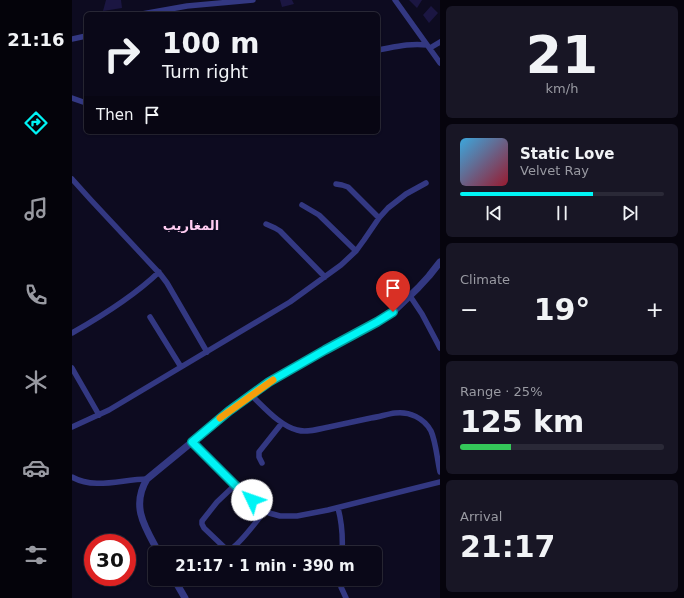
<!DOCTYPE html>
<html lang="en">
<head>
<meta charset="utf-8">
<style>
	body { margin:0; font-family:"DejaVu Sans","Noto Sans Arabic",sans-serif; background:#181625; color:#f1f3f6; height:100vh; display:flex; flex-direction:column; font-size:15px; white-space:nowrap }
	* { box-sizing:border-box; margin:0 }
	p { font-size:13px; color:#999aa2 }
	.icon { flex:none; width:22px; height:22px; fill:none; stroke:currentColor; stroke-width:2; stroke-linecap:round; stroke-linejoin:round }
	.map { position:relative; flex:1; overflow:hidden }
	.side { display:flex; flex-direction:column; gap:6px; padding:6px; background:#06040d; width:244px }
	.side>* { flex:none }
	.hud { position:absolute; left:12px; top:12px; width:296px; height:122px; border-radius:6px; box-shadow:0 1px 3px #0004,0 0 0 1px #2a2937; background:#0a0818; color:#f1f3f6; overflow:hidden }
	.speed { position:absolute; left:12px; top:534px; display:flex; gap:8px; font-size:20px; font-weight:700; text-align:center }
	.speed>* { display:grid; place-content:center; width:52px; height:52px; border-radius:50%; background:#0a0818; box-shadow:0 1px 3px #0004,0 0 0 1px #2a2937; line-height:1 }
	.speed .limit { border:6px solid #d22; background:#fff; color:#111 }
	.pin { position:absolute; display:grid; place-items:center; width:34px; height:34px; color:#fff; margin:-41px -17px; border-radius:50% 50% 50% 0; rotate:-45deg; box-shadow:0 0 4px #0007 }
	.pin .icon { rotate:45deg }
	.me { position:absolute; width:44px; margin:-22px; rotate:312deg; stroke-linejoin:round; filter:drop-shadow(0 0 3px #0008) }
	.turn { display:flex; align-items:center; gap:14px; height:84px; padding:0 12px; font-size:18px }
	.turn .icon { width:52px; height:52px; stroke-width:2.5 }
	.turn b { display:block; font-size:28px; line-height:34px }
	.then { display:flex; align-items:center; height:38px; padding:0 12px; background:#0003; gap:8px; font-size:15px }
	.big { font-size:30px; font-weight:700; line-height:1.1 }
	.side .widget { flex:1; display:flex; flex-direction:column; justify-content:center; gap:6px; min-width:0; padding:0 14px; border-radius:6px; background:#181625 }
	.side .dial { align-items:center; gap:0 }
	.dial b { font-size:52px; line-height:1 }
	.song { display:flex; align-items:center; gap:12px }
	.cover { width:48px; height:48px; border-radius:6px; background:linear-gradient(135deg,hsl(200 70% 55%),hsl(350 70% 35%)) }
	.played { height:4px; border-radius:2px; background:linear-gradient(90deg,#00f4f5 65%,#2a2937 65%) }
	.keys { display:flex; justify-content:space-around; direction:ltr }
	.heat { display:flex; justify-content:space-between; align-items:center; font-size:22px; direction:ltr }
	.charge { height:6px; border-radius:3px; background:linear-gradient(90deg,#34c759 25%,#2a2937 0) }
	.trip { position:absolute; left:76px; top:546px; width:234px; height:40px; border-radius:6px; background:#0a0818; box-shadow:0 1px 3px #0004,0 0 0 1px #2a2937; font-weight:700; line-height:40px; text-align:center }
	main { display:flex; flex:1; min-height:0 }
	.dock { display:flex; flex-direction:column; width:72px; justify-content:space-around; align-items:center; background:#04030a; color:#999aa2 }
	.dock .icon { width:28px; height:28px }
	.dock .active { color:#00f4f5 }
	.dock b { font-size:18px; color:#f1f3f6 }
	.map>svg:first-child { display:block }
	.building { fill:#1b1642 }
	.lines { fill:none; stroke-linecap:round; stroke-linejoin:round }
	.minor { stroke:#333882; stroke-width:5.5 }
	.tertiary { stroke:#333882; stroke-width:7 }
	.route-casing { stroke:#009f9f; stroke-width:10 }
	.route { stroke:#00f4f5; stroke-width:7 }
	.slow { stroke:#f59e0b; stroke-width:7 }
	.labels { text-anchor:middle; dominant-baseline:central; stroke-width:4; stroke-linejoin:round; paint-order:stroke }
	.neighbourhood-label { font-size:13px; font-weight:bold; fill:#ffccf1; stroke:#0d0b20 }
</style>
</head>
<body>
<main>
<nav class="dock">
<b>21:16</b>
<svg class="icon active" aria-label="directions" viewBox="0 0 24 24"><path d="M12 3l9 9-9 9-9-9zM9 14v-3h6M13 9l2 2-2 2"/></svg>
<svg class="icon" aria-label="music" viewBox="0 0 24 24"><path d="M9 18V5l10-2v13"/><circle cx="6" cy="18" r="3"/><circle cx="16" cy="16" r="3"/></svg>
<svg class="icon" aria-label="phone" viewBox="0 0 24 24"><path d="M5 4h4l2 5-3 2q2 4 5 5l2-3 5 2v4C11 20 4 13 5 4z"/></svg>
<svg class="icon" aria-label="climate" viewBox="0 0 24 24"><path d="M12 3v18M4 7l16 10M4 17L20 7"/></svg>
<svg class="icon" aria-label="car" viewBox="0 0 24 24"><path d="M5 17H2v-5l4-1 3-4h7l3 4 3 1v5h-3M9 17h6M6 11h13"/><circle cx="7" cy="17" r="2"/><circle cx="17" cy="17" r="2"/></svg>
<svg class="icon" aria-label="filters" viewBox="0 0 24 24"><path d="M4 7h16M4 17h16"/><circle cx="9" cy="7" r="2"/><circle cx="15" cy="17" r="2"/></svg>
</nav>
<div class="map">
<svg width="368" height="598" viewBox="0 0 368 598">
	<rect width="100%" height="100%" fill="#0d0b20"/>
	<path class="building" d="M 34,0 L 49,0 L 50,8 L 31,11 Z
		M 208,0 L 220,0 L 222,4 L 210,7 Z
		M 337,0 L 350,0 L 345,8 Z
		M 359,6 L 366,13 L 357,23 L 351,15 Z
		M 106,11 L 107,14 L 94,14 L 94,12 Z"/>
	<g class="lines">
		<path class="minor" d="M 323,0 L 368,63
			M 70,14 L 115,6 L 181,0
			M 0,39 L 14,36
			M 358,48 L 368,42
			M 306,50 C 323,47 337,43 355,45
			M 0,98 L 14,103
			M 0,179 L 18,199 L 89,275 L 95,283 L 135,352
			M 264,184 L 270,185 L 276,187 L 307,218
			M 230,205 L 247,215 L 284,251
			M 194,224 L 203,228 L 208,231 L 253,277
			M 338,296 L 350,314 L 368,348
			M 78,317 L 109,367
			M 0,333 C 30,316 62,296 87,272
			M 0,368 L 27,415
			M 179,395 C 192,407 208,426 225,430 C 235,433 247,429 257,427 C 271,424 285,421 299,418 C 307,417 315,414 323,413 C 337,411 352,418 359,431 C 364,442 365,459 368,472
			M 0,427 L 37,410 L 218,302 L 269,265 L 284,251 L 292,240 L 307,218 L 316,208 L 334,194 L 354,183
			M 120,442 L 163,485 L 189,508 L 197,513 L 208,516 L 225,516 L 256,510 L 368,482
			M 190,463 L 187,457 L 187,452 L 210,423
			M 0,477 C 23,490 50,479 75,479
			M 163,485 L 145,502 L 130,521 L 130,524 L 132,528 L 153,548 L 157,550 C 167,546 185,520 193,511
			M 266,508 C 270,523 271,537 270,553
			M 269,579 L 269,587 L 274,598"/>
		<path class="tertiary" d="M 87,553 C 74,529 58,507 75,479 L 120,442 L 157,411 L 197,382 L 253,350 L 305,322 L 321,312 L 346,288 L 357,276 L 368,262
			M 102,579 L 113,598"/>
	</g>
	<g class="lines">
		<defs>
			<path id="route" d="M 180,500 L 163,485 L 120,442 L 157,411 L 197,382 L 253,350 L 305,322 L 321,312"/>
		</defs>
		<use href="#route" class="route-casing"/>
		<use href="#route" class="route"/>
		<path class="slow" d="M 148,418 L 201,380"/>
	</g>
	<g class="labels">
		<g class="neighbourhood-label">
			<text x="119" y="225">المغاريب</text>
		</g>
	</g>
</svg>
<div class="speed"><div class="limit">30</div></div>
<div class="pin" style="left:321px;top:312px;background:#d93025"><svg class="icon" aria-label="arrive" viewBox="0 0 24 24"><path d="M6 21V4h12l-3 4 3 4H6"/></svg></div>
<svg class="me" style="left:180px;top:500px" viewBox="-20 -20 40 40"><circle r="19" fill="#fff"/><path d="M0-13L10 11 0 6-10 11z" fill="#00f4f5"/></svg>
<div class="trip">21:17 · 1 min · 390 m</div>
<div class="hud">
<div class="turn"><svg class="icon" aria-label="right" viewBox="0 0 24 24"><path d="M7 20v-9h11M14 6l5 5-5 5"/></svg><div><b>100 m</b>Turn right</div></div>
<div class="then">Then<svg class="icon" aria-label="arrive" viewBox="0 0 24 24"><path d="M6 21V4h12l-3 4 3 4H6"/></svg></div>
</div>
</div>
<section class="side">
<div class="widget dial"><b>21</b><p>km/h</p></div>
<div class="widget">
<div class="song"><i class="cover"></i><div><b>Static Love</b><p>Velvet Ray</p></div></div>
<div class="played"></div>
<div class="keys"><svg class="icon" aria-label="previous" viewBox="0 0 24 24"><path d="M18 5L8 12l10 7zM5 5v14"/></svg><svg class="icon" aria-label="pause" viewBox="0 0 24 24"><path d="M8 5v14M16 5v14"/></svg><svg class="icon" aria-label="next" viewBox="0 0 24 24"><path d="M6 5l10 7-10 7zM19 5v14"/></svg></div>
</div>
<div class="widget"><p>Climate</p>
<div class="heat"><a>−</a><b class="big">19°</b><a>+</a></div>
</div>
<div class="widget"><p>Range · 25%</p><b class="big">125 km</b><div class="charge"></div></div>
<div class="widget"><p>Arrival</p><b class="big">21:17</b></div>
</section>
</main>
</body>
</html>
